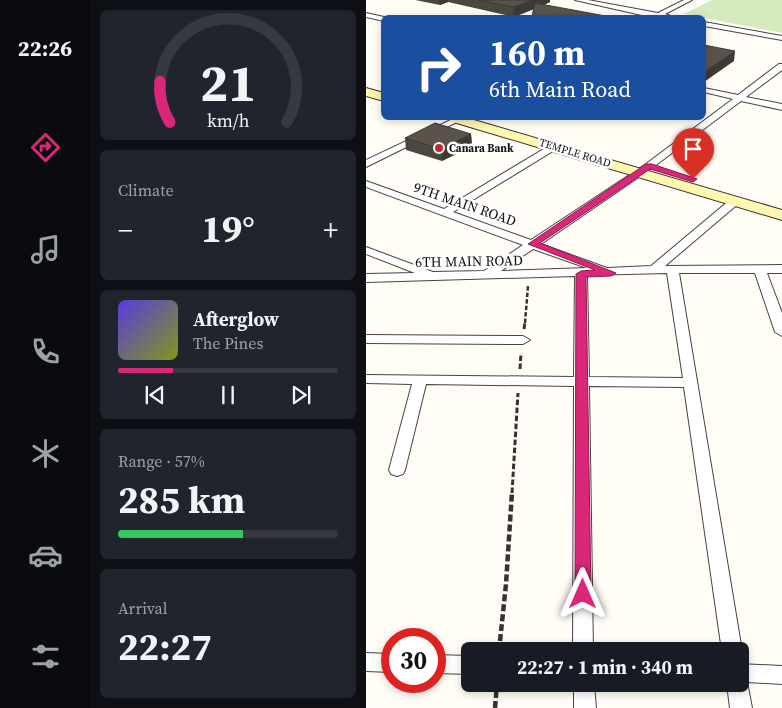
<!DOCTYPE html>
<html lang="en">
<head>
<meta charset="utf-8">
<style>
	body { margin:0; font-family:"Source Serif 4",serif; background:#20242c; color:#f1f3f6; height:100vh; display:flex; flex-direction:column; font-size:19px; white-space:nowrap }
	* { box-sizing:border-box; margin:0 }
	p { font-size:16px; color:#9ea1a6 }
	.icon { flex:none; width:28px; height:28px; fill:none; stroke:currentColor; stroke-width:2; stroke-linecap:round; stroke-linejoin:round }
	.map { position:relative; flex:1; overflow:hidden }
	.sheet { display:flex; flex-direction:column; gap:10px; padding:10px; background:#0d0f14; width:276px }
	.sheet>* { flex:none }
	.banner { position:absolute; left:15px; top:15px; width:325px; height:105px; border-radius:8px; box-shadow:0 2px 8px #0003; background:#1a4fa0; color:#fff; overflow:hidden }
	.speed { position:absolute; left:15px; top:628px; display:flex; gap:10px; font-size:25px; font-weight:700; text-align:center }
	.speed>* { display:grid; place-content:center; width:65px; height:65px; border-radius:50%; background:#171b24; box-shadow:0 2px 8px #0003; line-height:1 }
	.speed .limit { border:8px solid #d22; background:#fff; color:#111 }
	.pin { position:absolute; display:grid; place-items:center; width:42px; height:42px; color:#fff; margin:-51px -21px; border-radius:50% 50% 50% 0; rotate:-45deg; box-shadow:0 0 5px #0007 }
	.pin .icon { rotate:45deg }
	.me { position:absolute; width:55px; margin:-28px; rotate:0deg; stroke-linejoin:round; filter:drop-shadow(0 0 4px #0008) }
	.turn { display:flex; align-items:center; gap:18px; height:105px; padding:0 25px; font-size:22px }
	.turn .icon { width:65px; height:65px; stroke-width:2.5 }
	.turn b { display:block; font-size:35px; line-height:42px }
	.big { font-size:38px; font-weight:700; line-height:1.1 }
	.sheet .card { flex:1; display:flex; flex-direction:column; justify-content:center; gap:8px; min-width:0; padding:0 18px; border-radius:8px; background:#20242c }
	.sheet .dial { align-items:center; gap:0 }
	.dial svg { height:130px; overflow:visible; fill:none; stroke:#363941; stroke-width:7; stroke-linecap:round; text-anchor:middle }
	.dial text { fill:#f1f3f6; stroke:none }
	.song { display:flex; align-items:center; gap:15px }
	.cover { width:60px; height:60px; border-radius:8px; background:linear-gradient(135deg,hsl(250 70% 55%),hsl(70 70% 35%)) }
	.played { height:5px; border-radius:2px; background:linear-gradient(90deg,#db2777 25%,#363941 25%) }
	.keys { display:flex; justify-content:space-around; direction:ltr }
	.heat { display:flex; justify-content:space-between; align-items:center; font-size:28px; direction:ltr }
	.charge { height:8px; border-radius:4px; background:linear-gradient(90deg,#34c759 57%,#363941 0) }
	.trip { position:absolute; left:95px; top:642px; width:288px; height:50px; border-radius:8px; background:#171b24; box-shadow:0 2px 8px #0003; font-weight:700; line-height:50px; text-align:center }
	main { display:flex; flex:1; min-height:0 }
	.dock { display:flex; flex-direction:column; width:90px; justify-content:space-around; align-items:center; background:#090b0e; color:#9ea1a6 }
	.dock .icon { width:35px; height:35px }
	.dock .active { color:#db2777 }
	.dock b { font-size:22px; color:#f1f3f6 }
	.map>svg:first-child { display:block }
	.green { fill:#d5ebbd }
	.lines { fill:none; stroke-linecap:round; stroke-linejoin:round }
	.street-casing { stroke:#444; stroke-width:2 }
	.secondary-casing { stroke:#333; stroke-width:2 }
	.path-far2 { stroke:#333; stroke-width:2.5; stroke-dasharray:4.5 2; stroke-linecap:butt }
	.path-far1 { stroke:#333; stroke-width:3; stroke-dasharray:5.5 2.5; stroke-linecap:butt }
	.path { stroke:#333; stroke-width:4.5; stroke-dasharray:7 3; stroke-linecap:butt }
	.street { fill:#fff; fill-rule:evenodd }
	.secondary { fill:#fff6b0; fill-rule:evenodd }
	.wall { fill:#4d4742 }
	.shaded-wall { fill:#3f3936 }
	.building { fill:#5a524d; stroke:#3f3936 }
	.route { fill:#db2777; stroke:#8e194d }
	.poi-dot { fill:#c4262e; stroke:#fff; stroke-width:2 }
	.labels { text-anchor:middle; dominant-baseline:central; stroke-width:5; stroke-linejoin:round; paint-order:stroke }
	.far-poi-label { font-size:11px; font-weight:bold; fill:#111; stroke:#fff; text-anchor:start }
	.far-street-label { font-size:11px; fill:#111; stroke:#fff }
	.street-label { font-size:14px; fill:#111; stroke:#fff }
</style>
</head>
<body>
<main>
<nav class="dock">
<b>22:26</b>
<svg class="icon active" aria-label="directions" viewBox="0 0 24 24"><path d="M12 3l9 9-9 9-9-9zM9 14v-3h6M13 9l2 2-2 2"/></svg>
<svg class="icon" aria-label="music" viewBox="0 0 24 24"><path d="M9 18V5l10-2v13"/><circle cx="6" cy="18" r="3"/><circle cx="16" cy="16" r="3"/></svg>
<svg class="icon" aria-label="phone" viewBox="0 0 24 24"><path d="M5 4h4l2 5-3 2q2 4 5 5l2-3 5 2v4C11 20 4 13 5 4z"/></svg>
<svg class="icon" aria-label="climate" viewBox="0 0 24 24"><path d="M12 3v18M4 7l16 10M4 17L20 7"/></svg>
<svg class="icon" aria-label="car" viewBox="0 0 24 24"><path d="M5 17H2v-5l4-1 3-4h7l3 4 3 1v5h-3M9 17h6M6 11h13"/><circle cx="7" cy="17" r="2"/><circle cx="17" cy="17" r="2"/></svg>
<svg class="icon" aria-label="filters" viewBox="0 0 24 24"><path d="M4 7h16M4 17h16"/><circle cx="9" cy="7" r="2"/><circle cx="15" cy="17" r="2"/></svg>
</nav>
<section class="sheet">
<div class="card dial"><svg viewBox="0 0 100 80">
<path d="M14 69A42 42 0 1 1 86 69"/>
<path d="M14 69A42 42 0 0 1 8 44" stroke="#db2777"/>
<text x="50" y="56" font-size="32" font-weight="700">21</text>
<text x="50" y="72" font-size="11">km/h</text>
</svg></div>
<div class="card"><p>Climate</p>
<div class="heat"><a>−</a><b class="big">19°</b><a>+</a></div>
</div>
<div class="card">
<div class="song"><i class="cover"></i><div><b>Afterglow</b><p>The Pines</p></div></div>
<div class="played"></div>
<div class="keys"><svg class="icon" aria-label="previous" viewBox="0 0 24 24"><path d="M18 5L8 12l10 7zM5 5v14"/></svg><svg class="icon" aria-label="pause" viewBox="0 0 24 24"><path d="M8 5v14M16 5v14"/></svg><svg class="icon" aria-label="next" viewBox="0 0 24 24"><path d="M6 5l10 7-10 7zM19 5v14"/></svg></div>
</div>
<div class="card"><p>Range · 57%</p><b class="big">285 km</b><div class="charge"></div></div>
<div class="card"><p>Arrival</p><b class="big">22:27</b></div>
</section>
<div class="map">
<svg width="416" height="708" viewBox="0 0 416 708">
	<rect width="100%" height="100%" fill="#fffdf5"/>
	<path class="green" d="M 346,0 L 416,0 L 416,33 L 318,14 Z"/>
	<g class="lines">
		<defs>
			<path id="street" d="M 209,0 L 222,0 L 292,13 L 318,0 L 326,0 L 299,14 L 310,18 L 289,18 Z
				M 0,13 L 18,17 L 20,18 L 18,18 L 18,21 L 0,17 Z
				M 338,22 L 416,36 L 416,40 L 338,26 Z
				M 413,64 L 416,64 L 416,70 L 380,97 L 416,104 L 416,110 L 375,101 L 286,168 L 175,244 L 241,268 L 285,266 L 365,199 L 373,199 L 374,201 L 373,203 L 299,266 L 416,265 L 416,273 L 401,273 L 416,313 L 416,336 L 409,332 L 389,273 L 313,273 L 376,651 L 374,656 L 374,651 L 356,651 L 318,387 L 223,386 L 227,651 L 207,651 L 208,386 L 60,384 L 39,470 L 37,474 L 31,476 L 25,474 L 23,470 L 46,384 L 0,383 L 0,375 L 208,377 L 209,276 L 0,282 L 0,274 L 49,273 L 0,254 L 0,247 L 67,272 L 118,271 L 157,245 L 0,187 L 0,181 L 78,209 L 186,144 L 192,144 L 192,148 L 87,212 L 165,240 L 280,164 L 367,99 L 338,92 L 338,88 L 372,95 ZM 167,249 L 221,268 L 135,271 ZM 301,273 L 317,378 L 223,377 L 221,275 Z
				M 89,118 L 99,118 L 0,167 L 0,160 Z
				M 0,335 L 157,336 L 164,340 L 157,344 L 0,343 Z
				M 0,653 L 26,654 L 26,672 L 0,671 Z
				M 69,655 L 104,656 L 104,674 L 69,673 Z
				M 374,664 L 416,666 L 416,684 L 381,682 L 386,708 L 364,708 L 361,684 L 374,684 Z
				M 208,684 L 228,684 L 230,708 L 208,708 Z"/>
			<path id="secondary" d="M 0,88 L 18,93 L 18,101 L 0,96 Z
				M 83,118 L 101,118 L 416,210 L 416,220 L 84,121 Z"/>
		</defs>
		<use href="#street" class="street-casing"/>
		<use href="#secondary" class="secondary-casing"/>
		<path class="path-far2" d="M 159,323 L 162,286"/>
		<path class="path-far1" d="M 158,329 L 159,322
			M 154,369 L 155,353
			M 146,493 L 152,393"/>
		<path class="path" d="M 133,651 L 140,584 L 146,492
			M 129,708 L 131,684"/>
		<use href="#street" class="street"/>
		<use href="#secondary" class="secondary"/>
	</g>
	<path class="wall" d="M 49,0 L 184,0 L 184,2 L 178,5 L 245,18 L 167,18 L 168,9 L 148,17 L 82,2 L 74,5 Z
		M 105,134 L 106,146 L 76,161 L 40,150 L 39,138 Z"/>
	<path class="shaded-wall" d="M 73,0 L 82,0 L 82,2 L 74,5 Z
		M 167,0 L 184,0 L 184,2 L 148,17 L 148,7 Z
		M 369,51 L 368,61 L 338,82 L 338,72 Z
		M 105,134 L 106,146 L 76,161 L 75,149 Z"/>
	<path class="building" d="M 112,0 L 167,0 L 148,7 Z
		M 169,3 L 245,17 L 175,18 L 166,16 Z
		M 338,45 L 369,51 L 338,72 Z
		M 69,123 L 105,134 L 75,149 L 39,138 Z"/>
	<path class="route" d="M 280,164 L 286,164 L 331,179 L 327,182 L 284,169 L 174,243 L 250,273 L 245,276 L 220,277 L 225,594 L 222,598 L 217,600 L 211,598 L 209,594 L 210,274 L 215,271 L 229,270 L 162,244 Z"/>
	<circle class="poi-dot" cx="73" cy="148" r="5"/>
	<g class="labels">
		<g class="far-poi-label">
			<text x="83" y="148">Canara Bank</text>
		</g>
		<g class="far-street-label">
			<text transform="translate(209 153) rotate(17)">TEMPLE ROAD</text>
		</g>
		<g class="street-label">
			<text transform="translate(99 204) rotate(19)">9TH MAIN ROAD</text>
			<text transform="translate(103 261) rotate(-1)">6TH MAIN ROAD</text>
		</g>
	</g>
</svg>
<div class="speed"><div class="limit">30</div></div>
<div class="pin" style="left:327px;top:179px;background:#d93025"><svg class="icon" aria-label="arrive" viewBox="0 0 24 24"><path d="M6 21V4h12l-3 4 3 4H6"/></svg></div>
<svg class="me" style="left:217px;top:594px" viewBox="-20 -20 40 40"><path d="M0-17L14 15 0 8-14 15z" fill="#db2777" stroke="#fff" stroke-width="4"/></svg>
<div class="trip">22:27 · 1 min · 340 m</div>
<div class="banner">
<div class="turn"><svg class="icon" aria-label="right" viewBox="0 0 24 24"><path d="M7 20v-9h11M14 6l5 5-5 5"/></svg><div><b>160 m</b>6th Main Road</div></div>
</div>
</div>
</main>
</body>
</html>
